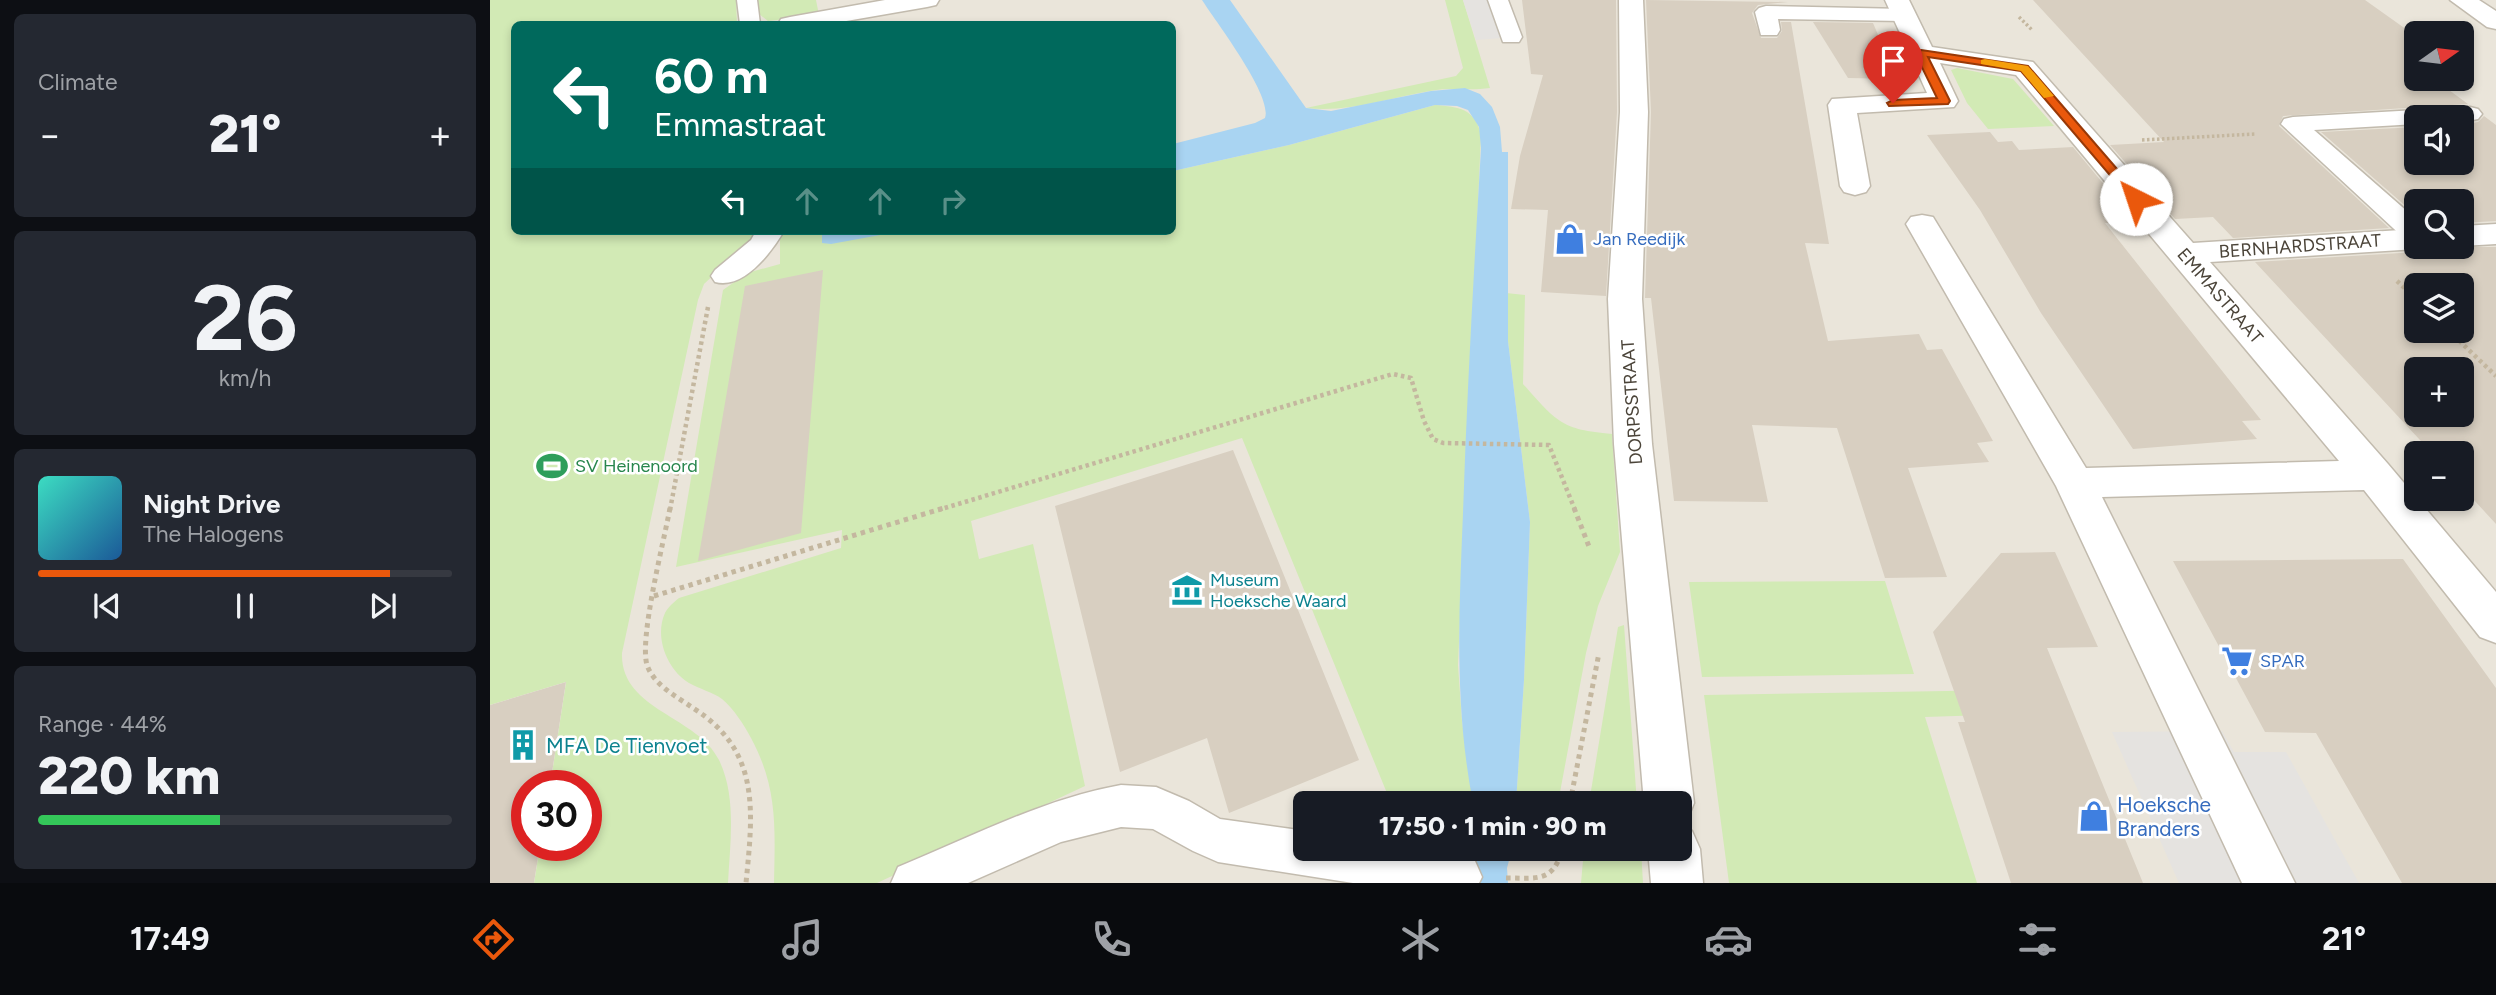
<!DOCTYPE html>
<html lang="en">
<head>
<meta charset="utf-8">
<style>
	body { margin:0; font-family:Figtree,sans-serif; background:#242831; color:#f1f3f6; height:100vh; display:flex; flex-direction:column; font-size:26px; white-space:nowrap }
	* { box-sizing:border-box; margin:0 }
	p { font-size:23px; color:#9ea1a6 }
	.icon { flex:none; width:38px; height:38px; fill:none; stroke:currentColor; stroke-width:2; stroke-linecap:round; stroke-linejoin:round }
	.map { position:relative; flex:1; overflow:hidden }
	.drawer { display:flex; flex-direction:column; gap:14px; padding:14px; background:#0d0f14; width:490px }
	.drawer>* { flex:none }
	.top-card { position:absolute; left:21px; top:21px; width:665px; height:214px; border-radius:10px; box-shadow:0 4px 10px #0003; background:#00695c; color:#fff; overflow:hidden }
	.needle { width:46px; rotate:76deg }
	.controls { position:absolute; left:1914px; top:21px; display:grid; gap:14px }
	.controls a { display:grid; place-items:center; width:70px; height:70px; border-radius:10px; background:#171b24; box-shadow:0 4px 10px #0003; font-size:35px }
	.speed { position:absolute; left:21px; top:770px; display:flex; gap:14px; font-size:35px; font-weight:700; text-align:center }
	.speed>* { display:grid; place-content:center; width:91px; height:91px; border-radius:50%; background:#171b24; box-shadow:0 4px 10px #0003; line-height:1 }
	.speed .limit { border:10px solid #d22; background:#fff; color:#111 }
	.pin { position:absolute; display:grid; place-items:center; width:60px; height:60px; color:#fff; margin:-72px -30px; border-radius:50% 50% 50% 0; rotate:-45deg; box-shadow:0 0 7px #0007 }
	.pin .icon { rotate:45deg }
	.me { position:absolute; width:77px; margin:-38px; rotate:319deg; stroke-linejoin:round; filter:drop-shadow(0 0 5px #0008) }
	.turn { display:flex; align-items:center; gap:24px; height:147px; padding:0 28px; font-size:32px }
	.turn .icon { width:91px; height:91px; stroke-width:2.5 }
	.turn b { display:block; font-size:49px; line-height:60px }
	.lanes { display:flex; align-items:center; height:66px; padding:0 28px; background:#0003; justify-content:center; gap:35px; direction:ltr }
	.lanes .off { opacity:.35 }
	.big { font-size:52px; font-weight:800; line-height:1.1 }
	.drawer .widget { flex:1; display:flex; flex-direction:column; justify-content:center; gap:10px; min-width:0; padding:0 24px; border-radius:10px; background:#242831 }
	.drawer .dial { align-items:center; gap:0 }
	.dial b { font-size:91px; line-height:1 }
	.song { display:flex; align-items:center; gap:21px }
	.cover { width:84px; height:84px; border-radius:10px; background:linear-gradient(135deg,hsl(170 70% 55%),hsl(210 70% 35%)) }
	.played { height:7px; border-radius:4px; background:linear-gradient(90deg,#ea580c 85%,#363941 85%) }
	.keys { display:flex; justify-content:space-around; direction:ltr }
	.heat { display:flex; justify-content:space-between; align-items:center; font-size:38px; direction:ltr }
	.charge { height:10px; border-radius:5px; background:linear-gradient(90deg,#34c759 44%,#363941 0) }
	.trip { position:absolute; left:803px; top:791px; width:399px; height:70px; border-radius:10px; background:#171b24; box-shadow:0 4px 10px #0003; font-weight:800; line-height:70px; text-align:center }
	.tabs { display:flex; height:112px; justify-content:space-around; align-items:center; background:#090b0e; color:#9ea1a6 }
	.tabs .icon { width:49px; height:49px }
	.tabs .on { color:#ea580c }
	.tabs b { font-size:32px; color:#f1f3f6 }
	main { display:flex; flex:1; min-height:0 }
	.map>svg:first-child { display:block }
	.residential { fill:#eae5da; fill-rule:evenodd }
	.green { fill:#d2eab5 }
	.parking { fill:#e5e3e0 }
	.water { fill:#a9d4f2 }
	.building { fill:#d8cfc1; fill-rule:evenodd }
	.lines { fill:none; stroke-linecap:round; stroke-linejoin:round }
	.lane-casing { stroke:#c2bbae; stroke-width:3 }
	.street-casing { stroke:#c2bbae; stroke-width:3 }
	.path-far2 { stroke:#c4b79f; stroke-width:3.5; stroke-dasharray:2.5 2.5; stroke-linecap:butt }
	.path-far1 { stroke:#c4b79f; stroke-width:4.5; stroke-dasharray:3.5 3.5; stroke-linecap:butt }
	.path { stroke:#c4b79f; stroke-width:5; stroke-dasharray:4.5 4.5; stroke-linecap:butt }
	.lane { fill:#fff; fill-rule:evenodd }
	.street { fill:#fff; fill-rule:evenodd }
	.route { fill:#ea580c; stroke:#983908; stroke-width:2 }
	.slow { fill:#f59e0b }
	.labels { text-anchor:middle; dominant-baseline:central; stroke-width:5; stroke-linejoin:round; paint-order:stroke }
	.shop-label { font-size:18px; fill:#366cbe; stroke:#fff; text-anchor:start }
	.street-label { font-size:18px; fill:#4b4439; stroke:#fff }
	.leisure-label { font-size:18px; fill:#27864d; stroke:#fff; text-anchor:start }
	.culture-label { font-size:18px; fill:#0d838f; stroke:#fff; text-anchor:start }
	.near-culture-label { font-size:21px; fill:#0d838f; stroke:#fff; text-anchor:start }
	.near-shop-label { font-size:21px; fill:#366cbe; stroke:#fff; text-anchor:start }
</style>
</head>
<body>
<main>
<section class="drawer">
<div class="widget"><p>Climate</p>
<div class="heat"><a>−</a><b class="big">21°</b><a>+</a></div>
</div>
<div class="widget dial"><b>26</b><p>km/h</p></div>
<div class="widget">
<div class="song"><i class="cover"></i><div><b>Night Drive</b><p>The Halogens</p></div></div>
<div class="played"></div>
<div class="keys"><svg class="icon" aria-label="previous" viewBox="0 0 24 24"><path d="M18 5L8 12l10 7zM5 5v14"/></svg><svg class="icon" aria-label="pause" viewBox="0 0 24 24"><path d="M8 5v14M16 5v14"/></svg><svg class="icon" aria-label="next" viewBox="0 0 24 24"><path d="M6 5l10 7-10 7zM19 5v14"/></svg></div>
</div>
<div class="widget"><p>Range · 44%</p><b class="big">220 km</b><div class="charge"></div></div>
</section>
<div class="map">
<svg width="2006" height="883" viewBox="0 0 2006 883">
	<rect width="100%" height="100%" fill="#f6f3ec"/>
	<path class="residential" d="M 167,0 L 2006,0 L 2006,883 L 111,883 L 142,231 L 682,231 L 682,24 L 172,24 ZM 1927,33 L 1972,33 L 1972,79 L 1927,79 ZM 1927,117 L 1972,117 L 1972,163 L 1927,163 ZM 1927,201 L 1972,201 L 1972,247 L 1927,247 ZM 1927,285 L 1972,285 L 1972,331 L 1927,331 ZM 1927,369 L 1972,369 L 1972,415 L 1927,415 ZM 1927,453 L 1972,453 L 1972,499 L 1927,499 ZM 816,803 L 1190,803 L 1190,849 L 816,849 Z"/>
	<path class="green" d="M 0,0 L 246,0 L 247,24 L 24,24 L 24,231 L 264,231 L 262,239 L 214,284 L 208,300 L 132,653 C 130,710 208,716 229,760 C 247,797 240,844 238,883 L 44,883 L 50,845 L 96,845 L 96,786 L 60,786 L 76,682 L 0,705 Z
		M 265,0 L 326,0 L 329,15 L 278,21 L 269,14 Z
		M 955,0 L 973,0 L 1000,88 C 980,91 961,87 940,91 C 899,98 858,113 816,108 L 966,76 L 973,68 Z
		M 1467,68 L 1523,79 L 1564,126 L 1498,129 L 1477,103 L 1461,70 Z
		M 945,105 C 969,107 984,108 991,134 L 968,665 L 972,721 L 983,803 L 901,803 L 752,438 L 481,521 L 489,559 L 543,544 L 595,786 L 387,883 L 284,883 C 285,828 288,788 261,738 C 254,725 244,709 232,699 C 223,692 209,689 199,683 C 177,670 164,637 175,613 C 178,607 184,602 189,598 L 351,548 L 352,530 L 186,567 L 233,290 L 257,273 L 290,264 L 290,231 L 332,231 L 332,243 L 413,231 L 682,231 L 683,171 L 799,145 Z
		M 1016,293 L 1035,295 L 1033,384 C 1066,421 1071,430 1122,434 L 1130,552 L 1108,606 L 1096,653 L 1068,803 L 1026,803 L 1034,680 L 1040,522 L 1018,341 Z
		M 1395,581 L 1424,674 L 1212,677 L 1199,582 Z
		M 1134,625 L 1147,803 L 1099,803 L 1128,627 Z
		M 1518,690 L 1527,714 L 1435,717 L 1487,883 L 1239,883 L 1214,695 Z
		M 1094,849 L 1151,849 L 1153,883 L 1091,883 Z"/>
	<path class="parking" d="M 973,0 L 998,0 L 1012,38 L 986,40 Z
		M 1732,731 L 1744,752 L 1796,752 L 1869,883 L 1689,883 L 1622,732 Z"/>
	<path class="water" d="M 712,0 L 740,0 L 816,108 L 841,111 L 941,91 L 975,88 L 990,94 L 1002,107 L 1010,127 L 1012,152 L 1018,152 L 1018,341 L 1040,522 L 1034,680 L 1026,803 L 983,803 C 964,704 969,613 973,513 C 977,391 984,269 991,148 L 989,127 L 978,110 L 967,106 L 945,105 L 799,145 L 683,171 L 683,144 L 765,123 L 775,118 C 783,96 726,22 712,0 Z
		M 332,231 L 412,231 L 341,244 L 332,243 Z
		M 980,849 L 1022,849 L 1017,868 L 1018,883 L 975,883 Z"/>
	<path class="building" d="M 1032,0 L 1126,0 L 1127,112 L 1116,296 L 1051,292 L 1058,210 L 1021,209 L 1030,156 L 1053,75 L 1041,74 Z
		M 1156,0 L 1298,2 L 1268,5 L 1262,13 L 1271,38 L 1287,38 L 1292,31 L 1291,22 L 1301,22 L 1339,244 L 1315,243 L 1338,341 L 1429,334 L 1437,350 L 1452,349 L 1503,441 L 1487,443 L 1499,462 L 1418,468 L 1457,577 L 1395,578 L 1347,428 L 1262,425 L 1278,502 L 1184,501 L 1161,298 L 1155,298 L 1161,112 Z
		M 1543,0 L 1875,0 L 1927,37 L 1927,79 L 1944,79 L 1978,104 L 1793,116 L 1789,126 L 1899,228 L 1743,238 L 1723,217 L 1685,219 L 1620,145 L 1674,142 Z
		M 1323,22 L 1383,23 L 1407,79 L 1358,78 Z
		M 1994,116 L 2006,125 L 2006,221 L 1972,223 L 1972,201 L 1927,201 L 1927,216 L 1831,132 L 1927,127 L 1927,163 L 1972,163 L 1972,125 L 1988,122 Z
		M 1500,132 L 1508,142 L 1522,141 L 1529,150 L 1583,147 L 1645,222 L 1615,223 L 1771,420 L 1752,421 L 1767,439 L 1643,449 L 1551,313 L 1490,210 L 1437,135 Z
		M 1938,247 L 2006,247 L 2006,524 L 1972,487 L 1972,453 L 1942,453 L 1765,262 L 1927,252 ZM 1927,285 L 1972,285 L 1972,331 L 1927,331 ZM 1927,369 L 1972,369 L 1972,415 L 1927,415 Z
		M 333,270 L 311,533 L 208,561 L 255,286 Z
		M 743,450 L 869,760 L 739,813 L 717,738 L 630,772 L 565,506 Z
		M 1565,552 L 1608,647 L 1557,648 L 1653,883 L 1521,883 L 1468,722 L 1475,722 L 1443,632 L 1511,553 Z
		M 1913,559 L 2006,688 L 2006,883 L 1912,883 L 1826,733 L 1775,732 L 1683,561 Z
		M 76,682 L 60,786 L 37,786 L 37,845 L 50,845 L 44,883 L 0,883 L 0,705 Z"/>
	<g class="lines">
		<defs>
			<path id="lane" d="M 247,0 L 267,0 L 270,24 L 250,24 Z
				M 998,0 L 1018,0 L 1032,37 L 1029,42 L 1013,42 Z
				M 1276,6 L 1414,9 L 1422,10 L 1425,15 L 1422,20 L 1414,21 L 1288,19 L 1290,30 L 1287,35 L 1271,35 L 1265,12 L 1269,8 Z
				M 1980,107 L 1988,109 L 1992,114 L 1988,119 L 1972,122 L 1972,117 L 1927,117 L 1927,124 L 1824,130 L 1927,220 L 1927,243 L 1917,241 L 1791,124 L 1794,119 L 1803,117 Z
				M 266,231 L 294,231 C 281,253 253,290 225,282 L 221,276 L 225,270 L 261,240 Z
				M 631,785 L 666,787 L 699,801 L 730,819 L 816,831 L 816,849 C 870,849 934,840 985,861 L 992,877 L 989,883 L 863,883 L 728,862 L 703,851 L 663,829 L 631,827 L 571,842 L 478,883 L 401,883 L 408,867 C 481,837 553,799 631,785 Z"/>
			<path id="street" d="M 395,0 L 449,0 L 446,5 L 437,7 L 339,24 L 288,24 L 291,19 L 300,17 Z
				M 1129,0 L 1153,0 L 1158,112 L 1152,299 L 1162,444 L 1204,803 L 1197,820 L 1190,823 L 1190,803 L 1154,803 L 1124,444 L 1118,299 L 1130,112 Z
				M 1395,0 L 1419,0 L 1442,47 L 1543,62 L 1703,243 L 1927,229 L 1927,247 L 1935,247 L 1927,249 L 1720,262 L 1898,464 L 2006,592 L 2006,643 L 1990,637 L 1874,490 L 1612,497 L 1805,883 L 1752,883 L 1566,486 L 1416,224 L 1421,217 L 1432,215 L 1443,217 L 1596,468 L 1849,461 L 1526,75 L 1450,63 L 1468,101 L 1464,107 L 1367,113 L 1380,186 L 1376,192 L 1365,195 L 1354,192 L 1350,186 L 1338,105 L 1342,99 L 1437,93 Z
				M 1960,0 L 1989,0 L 2006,11 L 2006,29 L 1997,27 Z
				M 2006,224 L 2006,244 L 1972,246 L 1972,226 Z
				M 1190,826 L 1202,831 L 1210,849 L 1213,883 L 1161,883 L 1158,849 L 1190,849 Z"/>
		</defs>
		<use href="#lane" class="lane-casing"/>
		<use href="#street" class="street-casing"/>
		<path class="path-far2" d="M 1529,17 L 1543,31
			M 1652,140 L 1765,134"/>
		<path class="path-far1" d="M 1907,281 L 1927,300
			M 1959,331 L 2006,376
			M 180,510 L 218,307
			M 448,510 L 903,374 L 921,378 L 934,421 L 943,439 L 953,443 L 1059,445 L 1085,510"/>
		<path class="path" d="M 180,508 C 174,541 149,638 157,665 C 164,685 187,697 203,708 C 271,751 263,811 256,883
			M 1084,508 L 1100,549
			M 164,596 L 454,508
			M 1080,803 L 1109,653
			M 1016,878 C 1046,878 1064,883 1072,849"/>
		<use href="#lane" class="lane"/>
		<use href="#street" class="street"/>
	</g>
	<path class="route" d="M 1431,50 L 1538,66 L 1653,199 L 1651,201 L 1642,201 L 1531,71 L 1438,57 L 1460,101 L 1458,104 L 1399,106 L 1397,103 L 1403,100 L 1447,98 L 1425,53 Z"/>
	<path class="slow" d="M 1495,59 L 1538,66 L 1564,96 L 1554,98 L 1531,71 L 1491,64 L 1491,60 Z"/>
	<defs>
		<symbol id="shop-bare" viewBox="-9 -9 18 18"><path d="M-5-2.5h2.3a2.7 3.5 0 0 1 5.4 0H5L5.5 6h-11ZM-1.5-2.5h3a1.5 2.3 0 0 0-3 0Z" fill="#3f7fe0" stroke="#fff" stroke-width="2.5" paint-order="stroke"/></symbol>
		<symbol id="stadium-bare" viewBox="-9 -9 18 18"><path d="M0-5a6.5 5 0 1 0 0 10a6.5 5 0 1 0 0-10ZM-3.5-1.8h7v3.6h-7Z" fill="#2e9e5b" stroke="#fff" stroke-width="2.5" paint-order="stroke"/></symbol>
		<symbol id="museum-bare" viewBox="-9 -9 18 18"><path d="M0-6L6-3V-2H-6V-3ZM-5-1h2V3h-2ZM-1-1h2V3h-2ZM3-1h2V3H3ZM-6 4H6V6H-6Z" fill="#0f9aa8" stroke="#fff" stroke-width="2.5" paint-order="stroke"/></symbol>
		<symbol id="supermarket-bare" viewBox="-9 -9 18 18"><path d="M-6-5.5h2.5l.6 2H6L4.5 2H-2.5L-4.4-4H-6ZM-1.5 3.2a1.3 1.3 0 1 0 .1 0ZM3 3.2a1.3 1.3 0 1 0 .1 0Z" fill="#3f7fe0" stroke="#fff" stroke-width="2.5" paint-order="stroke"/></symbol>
		<symbol id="building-bare" viewBox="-9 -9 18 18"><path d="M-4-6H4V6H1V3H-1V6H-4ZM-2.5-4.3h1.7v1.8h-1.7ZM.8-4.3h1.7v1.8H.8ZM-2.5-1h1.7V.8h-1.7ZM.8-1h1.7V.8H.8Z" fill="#0f9aa8" stroke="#fff" stroke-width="2.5" paint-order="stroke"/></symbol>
	</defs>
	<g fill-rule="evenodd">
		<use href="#shop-bare" x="1058" y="217" width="44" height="44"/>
		<use href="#stadium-bare" x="40" y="444" width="44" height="44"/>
		<use href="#museum-bare" x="675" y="568" width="44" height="44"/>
		<use href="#supermarket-bare" x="1725" y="639" width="44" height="44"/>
		<use href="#building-bare" x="11" y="723" width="44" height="44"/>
		<use href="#shop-bare" x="1582" y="794" width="44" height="44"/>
	</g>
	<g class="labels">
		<g class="shop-label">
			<text x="1103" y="239">Jan Reedijk</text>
			<text x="1770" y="661">SPAR</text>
		</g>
		<g class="street-label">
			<text transform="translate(1810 246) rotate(-4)">BERNHARDSTRAAT</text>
			<text transform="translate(1730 296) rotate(49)">EMMASTRAAT</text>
			<text transform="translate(1142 402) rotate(-94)">DORPSSTRAAT</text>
		</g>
		<g class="leisure-label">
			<text x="85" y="466">SV Heinenoord</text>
		</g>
		<g class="culture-label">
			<text x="720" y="580">Museum<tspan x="720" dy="21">Hoeksche Waard</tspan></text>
		</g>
		<g class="near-culture-label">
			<text x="56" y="745">MFA De Tienvoet</text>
		</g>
		<g class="near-shop-label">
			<text x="1627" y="804">Hoeksche<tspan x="1627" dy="24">Branders</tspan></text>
		</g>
	</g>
</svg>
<div class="controls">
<a><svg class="needle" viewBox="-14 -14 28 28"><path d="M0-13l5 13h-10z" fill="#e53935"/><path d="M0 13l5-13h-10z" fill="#9ea1a6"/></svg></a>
<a><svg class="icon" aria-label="sound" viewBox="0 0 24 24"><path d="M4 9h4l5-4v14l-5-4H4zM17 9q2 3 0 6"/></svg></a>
<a><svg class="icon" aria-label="search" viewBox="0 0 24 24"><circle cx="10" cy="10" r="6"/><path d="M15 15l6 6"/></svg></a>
<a><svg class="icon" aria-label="layers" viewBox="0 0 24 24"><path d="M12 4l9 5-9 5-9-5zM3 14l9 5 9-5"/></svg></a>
<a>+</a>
<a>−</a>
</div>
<div class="speed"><div class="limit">30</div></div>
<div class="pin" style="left:1403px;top:103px;background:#d93025"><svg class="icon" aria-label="arrive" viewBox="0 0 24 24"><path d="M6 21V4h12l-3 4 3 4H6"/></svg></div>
<svg class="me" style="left:1646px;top:199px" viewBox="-20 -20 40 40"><circle r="19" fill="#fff"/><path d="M0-13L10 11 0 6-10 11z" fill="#ea580c"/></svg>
<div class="trip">17:50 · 1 min · 90 m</div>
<div class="top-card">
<div class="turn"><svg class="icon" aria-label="left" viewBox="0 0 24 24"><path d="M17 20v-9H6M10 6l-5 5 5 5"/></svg><div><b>60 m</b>Emmastraat</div></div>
<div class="lanes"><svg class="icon" aria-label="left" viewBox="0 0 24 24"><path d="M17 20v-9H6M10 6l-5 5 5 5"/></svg><svg class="icon off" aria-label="ahead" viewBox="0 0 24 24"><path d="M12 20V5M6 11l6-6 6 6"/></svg><svg class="icon off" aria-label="ahead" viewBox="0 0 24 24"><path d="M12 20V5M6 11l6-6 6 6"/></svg><svg class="icon off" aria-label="right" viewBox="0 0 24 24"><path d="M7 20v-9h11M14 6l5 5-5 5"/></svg></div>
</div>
</div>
</main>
<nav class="tabs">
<b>17:49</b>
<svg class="icon on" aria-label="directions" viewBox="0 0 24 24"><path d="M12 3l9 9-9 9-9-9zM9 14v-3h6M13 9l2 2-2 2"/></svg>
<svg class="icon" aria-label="music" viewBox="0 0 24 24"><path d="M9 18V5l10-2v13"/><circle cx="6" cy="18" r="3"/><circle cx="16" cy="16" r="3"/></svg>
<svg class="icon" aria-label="phone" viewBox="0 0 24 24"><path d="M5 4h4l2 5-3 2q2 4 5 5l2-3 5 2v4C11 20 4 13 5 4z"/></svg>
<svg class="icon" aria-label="climate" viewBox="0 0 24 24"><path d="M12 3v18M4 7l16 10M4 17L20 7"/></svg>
<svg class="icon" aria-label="car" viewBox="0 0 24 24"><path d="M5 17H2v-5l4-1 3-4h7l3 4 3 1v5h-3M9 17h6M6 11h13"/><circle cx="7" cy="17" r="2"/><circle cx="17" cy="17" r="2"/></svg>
<svg class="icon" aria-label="filters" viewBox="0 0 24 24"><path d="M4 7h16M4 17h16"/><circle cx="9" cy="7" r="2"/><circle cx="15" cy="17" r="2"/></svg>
<b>21°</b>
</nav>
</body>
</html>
